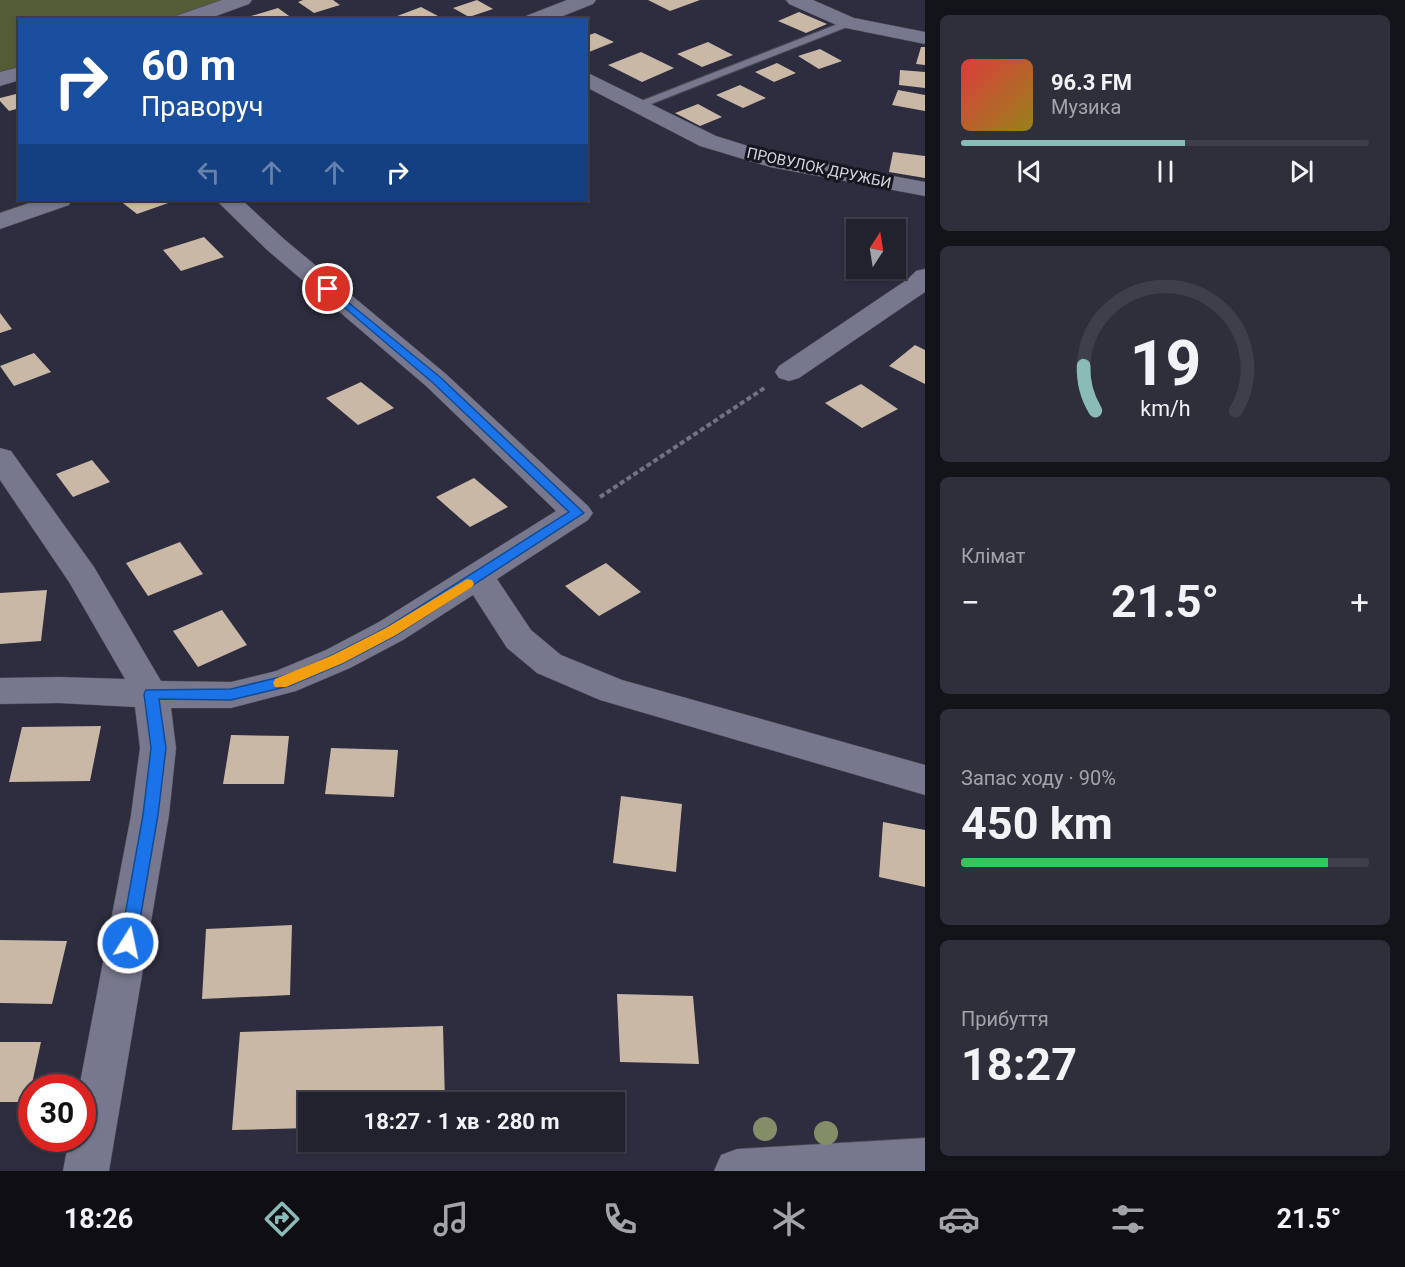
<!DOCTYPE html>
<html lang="uk">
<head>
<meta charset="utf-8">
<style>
	body { margin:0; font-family:Roboto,sans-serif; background:#2e2f3b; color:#f1f3f6; height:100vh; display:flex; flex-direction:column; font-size:22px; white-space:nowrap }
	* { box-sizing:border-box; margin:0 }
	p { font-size:20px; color:#a2a4aa }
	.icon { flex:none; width:33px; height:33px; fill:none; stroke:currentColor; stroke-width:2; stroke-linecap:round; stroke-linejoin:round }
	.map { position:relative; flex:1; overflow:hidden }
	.drawer { display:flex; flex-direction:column; gap:15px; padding:15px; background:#13131a; width:480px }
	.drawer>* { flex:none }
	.hud { position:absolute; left:18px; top:18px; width:570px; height:183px; border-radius:0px; box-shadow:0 2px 4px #0004,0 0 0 2px #3f3f4b; background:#1a4fa0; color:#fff; overflow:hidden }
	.needle { width:39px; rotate:12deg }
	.fabs { position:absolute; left:846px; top:219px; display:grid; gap:12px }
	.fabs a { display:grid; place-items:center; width:60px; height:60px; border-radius:0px; background:#22222f; box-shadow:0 2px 4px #0004,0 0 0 2px #3f3f4b; font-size:30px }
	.speed { position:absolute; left:18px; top:1074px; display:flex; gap:12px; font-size:30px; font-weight:700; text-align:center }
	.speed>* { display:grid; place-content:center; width:78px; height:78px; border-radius:50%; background:#22222f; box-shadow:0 2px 4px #0004,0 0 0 2px #3f3f4b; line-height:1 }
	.speed .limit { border:9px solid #d22; background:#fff; color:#111 }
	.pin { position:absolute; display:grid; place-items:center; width:51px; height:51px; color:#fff; margin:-26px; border:3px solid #fff; border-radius:50%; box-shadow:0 2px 6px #0007 }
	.me { position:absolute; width:66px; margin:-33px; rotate:10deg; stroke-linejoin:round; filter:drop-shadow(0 0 4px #0008) }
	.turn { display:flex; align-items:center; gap:21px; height:126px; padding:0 24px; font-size:27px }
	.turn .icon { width:78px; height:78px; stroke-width:2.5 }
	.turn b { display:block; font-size:42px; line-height:51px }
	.lanes { display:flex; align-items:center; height:57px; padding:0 24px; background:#0003; justify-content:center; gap:30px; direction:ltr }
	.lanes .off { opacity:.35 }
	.big { font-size:45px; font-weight:700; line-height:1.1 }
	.drawer .card { flex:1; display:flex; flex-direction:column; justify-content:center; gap:9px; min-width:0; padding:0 21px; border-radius:9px; background:#2e2f3b }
	.drawer .dial { align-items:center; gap:0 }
	.dial svg { height:156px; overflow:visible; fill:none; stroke:#3f3f4b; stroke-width:7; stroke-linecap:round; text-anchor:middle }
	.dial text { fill:#f1f3f6; stroke:none }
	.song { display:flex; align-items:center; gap:18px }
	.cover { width:72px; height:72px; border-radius:9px; background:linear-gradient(135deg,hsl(0 70% 55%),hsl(50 70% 35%)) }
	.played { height:6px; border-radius:3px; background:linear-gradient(90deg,#8bbbb9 55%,#3f3f4b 55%) }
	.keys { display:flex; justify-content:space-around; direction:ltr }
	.heat { display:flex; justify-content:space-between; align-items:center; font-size:33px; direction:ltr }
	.charge { height:9px; border-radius:4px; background:linear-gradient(90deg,#34c759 90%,#3f3f4b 0) }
	.trip { position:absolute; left:298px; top:1092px; width:327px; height:60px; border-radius:0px; background:#22222f; box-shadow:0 2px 4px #0004,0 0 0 2px #3f3f4b; font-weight:700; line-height:60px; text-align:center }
	.tab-bar { display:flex; height:96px; justify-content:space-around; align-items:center; background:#0e0e13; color:#a2a4aa }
	.tab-bar .icon { width:42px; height:42px }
	.tab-bar .on { color:#8bbbb9 }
	.tab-bar b { font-size:27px; color:#f1f3f6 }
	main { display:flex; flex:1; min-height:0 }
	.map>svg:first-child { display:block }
	.green { fill:#545c36 }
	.building { fill:#c9b8a5 }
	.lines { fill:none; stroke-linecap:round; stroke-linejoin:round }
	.lane-casing { stroke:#4a4a59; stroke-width:2 }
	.street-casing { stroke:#4a4a59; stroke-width:1 }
	.path { stroke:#727281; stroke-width:4; stroke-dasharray:5 3; stroke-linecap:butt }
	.lane { fill:#77778d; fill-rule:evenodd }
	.street { fill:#77778d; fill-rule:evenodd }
	.tree { fill:#838e69 }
	.route { fill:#1a73e8; stroke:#114b97; stroke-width:1.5 }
	.slow { fill:#f59e0b }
	.labels { text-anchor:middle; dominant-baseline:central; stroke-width:6; stroke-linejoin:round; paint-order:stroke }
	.far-street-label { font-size:15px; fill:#d4d4e0; stroke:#16161f }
</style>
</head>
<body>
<main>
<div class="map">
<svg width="925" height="1171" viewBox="0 0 925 1171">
	<rect width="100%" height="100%" fill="#2d2d3f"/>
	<path class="green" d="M 0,0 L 242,0 L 183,19 L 20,20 L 19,73 L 0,79 Z"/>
	<path class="building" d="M 303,0 L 333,0 L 340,5 L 314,13 L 298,2 Z
		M 477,0 L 493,9 L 469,17 L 453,8 Z
		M 648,0 L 700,0 L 670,11 Z
		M 421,7 L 438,16 L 428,20 L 392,18 Z
		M 278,8 L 292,18 L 241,20 L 241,19 Z
		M 799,12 L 827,24 L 806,33 L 778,21 Z
		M 595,33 L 614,42 L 589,52 L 586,50 L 586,36 Z
		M 708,42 L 733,55 L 702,67 L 677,54 Z
		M 921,47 L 925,47 L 925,65 L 916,64 Z
		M 820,49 L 842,61 L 819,69 L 798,56 Z
		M 641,52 L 674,68 L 642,82 L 608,65 Z
		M 777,63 L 796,73 L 774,82 L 755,72 Z
		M 900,70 L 925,72 L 925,88 L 899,85 Z
		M 740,85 L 766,98 L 743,108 L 716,95 Z
		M 898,90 L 925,95 L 925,111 L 892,105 Z
		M 20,93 L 20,108 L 9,111 L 0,101 L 0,98 Z
		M 698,104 L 722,117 L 700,126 L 675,113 Z
		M 893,152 L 925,156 L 925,178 L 889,172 Z
		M 119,200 L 172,200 L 174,201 L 137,214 Z
		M 204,237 L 224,257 L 181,271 L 163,250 Z
		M 0,313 L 12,329 L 0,333 Z
		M 915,345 L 925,350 L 925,384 L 889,366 Z
		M 34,353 L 51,372 L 14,386 L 0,366 Z
		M 361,382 L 394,408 L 358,425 L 326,398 Z
		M 861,384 L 898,409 L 862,428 L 825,403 Z
		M 92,460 L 110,482 L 73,497 L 56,474 Z
		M 474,478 L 508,507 L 470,527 L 436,497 Z
		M 180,542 L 203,574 L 148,596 L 126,563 Z
		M 606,563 L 641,592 L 599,616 L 565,586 Z
		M 47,590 L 41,641 L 0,644 L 0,593 Z
		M 222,610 L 247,645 L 198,667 L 173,631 Z
		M 101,726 L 90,781 L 9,782 L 22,727 Z
		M 231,735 L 289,736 L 284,784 L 223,784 Z
		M 331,748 L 398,750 L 394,797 L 325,794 Z
		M 621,796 L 682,804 L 676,872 L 613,863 Z
		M 883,822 L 925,830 L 925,887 L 879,877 Z
		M 292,925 L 290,995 L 202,999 L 206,929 Z
		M 0,940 L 67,941 L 52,1004 L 0,1003 Z
		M 617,994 L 693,996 L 699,1064 L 620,1062 Z
		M 443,1026 L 445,1102 L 309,1102 L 309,1128 L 232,1130 L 240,1032 Z
		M 0,1042 L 41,1042 L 28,1102 L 0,1102 Z"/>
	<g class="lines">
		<defs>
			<path id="lane" d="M 848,20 L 852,21 L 852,25 L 641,108 L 633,108 L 631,105 Z"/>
			<path id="street" d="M 222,0 L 252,0 L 249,4 L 205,20 L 173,20 L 176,16 Z
				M 567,0 L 596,0 L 593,4 L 553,20 L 523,20 L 526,16 Z
				M 786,0 L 813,0 L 854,18 L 925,32 L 925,44 L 841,27 L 789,4 Z
				M 20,67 L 20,80 L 0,86 L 0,72 Z
				M 586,72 L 716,136 L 774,154 L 925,182 L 925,196 L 770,167 L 700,146 L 586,87 Z
				M 38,200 L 72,200 L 69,205 L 0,229 L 0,213 Z
				M 216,200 L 242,200 L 284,239 L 446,374 L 588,506 L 593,513 L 588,520 L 497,579 L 531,630 L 561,655 L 622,680 L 925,765 L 925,795 L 600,700 L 537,673 L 507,648 L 473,595 L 403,640 L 350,668 L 296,691 L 231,708 L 171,708 L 176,748 L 169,815 L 109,1171 L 63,1171 L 69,1138 L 82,1138 L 82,1088 L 79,1088 L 131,815 L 140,748 L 135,707 L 59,703 L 0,704 L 0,678 L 59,677 L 125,679 L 69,582 L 0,480 L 0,448 L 11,451 L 94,567 L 161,681 L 231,682 L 276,671 L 326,650 L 379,622 L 556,511 L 426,386 L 266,249 Z
				M 925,269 L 925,292 L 799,378 L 789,381 L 779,378 L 775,372 L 779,366 L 908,279 L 916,271 Z
				M 925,1138 L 925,1171 L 714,1171 L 721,1155 L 737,1149 Z"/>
		</defs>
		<use href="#lane" class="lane-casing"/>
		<use href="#street" class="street-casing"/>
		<path class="path" d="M 600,497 L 766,387"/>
		<use href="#lane" class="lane"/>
		<use href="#street" class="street"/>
	</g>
	<g class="tree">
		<circle cx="765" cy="1129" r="12"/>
		<circle cx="826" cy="1133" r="12"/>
	</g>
	<path class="route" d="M 328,286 L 440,377 L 584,513 L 396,635 L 343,663 L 289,686 L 231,700 L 159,699 L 166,748 L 158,815 L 136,943 L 134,948 L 128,950 L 122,948 L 120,943 L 143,815 L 151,748 L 144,694 L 146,690 L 231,689 L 280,677 L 297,671 L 333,655 L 386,628 L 569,512 L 432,382 L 325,291 L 325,287 Z"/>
	<path class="slow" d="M 467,579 L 472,580 L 474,584 L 472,587 L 396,635 L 343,663 L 286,687 L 275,687 L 273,683 L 275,679 L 333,655 L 386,628 Z"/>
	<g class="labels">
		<g class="far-street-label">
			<text transform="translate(819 168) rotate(12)">ПРОВУЛОК ДРУЖБИ</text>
		</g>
	</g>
</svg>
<div class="fabs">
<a><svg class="needle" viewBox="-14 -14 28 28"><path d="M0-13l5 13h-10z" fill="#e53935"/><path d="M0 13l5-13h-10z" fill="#a2a4aa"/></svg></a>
</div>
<div class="speed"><div class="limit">30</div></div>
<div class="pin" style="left:328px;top:289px;background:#d93025"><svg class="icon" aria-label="arrive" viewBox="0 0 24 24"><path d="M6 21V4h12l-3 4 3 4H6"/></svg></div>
<svg class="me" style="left:128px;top:943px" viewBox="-20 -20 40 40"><circle r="17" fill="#1a73e8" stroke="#fff" stroke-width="3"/><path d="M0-11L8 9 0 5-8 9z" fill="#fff"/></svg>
<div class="trip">18:27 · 1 хв · 280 m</div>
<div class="hud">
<div class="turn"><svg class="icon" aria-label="right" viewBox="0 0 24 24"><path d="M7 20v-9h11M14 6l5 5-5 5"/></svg><div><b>60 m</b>Праворуч</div></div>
<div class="lanes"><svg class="icon off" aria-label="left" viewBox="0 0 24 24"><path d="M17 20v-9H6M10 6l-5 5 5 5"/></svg><svg class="icon off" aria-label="ahead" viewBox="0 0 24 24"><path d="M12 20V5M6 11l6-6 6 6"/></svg><svg class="icon off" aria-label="ahead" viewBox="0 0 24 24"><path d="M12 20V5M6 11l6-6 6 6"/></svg><svg class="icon" aria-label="right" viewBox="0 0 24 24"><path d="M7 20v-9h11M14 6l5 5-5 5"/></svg></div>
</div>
</div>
<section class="drawer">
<div class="card">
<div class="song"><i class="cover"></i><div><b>96.3 FM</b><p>Музика</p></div></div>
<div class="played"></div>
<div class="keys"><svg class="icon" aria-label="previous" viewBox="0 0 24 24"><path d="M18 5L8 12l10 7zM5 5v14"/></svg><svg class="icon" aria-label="pause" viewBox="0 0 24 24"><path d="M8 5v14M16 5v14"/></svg><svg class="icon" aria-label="next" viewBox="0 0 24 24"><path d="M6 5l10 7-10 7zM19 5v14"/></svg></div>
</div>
<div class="card dial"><svg viewBox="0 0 100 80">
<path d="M14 69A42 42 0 1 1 86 69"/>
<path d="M14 69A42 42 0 0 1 8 46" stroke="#8bbbb9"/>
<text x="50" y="56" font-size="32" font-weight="700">19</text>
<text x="50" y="72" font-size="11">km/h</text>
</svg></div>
<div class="card"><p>Клімат</p>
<div class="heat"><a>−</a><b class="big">21.5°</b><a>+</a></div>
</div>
<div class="card"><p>Запас ходу · 90%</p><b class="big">450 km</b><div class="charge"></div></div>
<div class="card"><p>Прибуття</p><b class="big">18:27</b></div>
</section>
</main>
<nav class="tab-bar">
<b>18:26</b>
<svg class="icon on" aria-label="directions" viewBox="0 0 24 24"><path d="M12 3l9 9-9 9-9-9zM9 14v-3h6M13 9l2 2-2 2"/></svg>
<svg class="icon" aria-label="music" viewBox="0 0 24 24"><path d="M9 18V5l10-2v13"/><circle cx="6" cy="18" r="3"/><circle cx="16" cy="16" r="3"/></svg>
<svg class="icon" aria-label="phone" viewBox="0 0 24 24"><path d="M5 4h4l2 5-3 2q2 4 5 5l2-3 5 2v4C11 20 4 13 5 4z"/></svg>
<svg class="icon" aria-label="climate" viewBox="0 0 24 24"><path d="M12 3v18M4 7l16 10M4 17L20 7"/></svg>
<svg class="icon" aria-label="car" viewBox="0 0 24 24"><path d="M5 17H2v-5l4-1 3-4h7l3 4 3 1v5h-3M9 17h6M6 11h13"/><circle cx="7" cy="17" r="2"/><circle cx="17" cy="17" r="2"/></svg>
<svg class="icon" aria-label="filters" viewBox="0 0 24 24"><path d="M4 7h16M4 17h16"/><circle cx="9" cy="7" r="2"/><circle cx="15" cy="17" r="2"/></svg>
<b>21.5°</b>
</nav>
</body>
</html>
